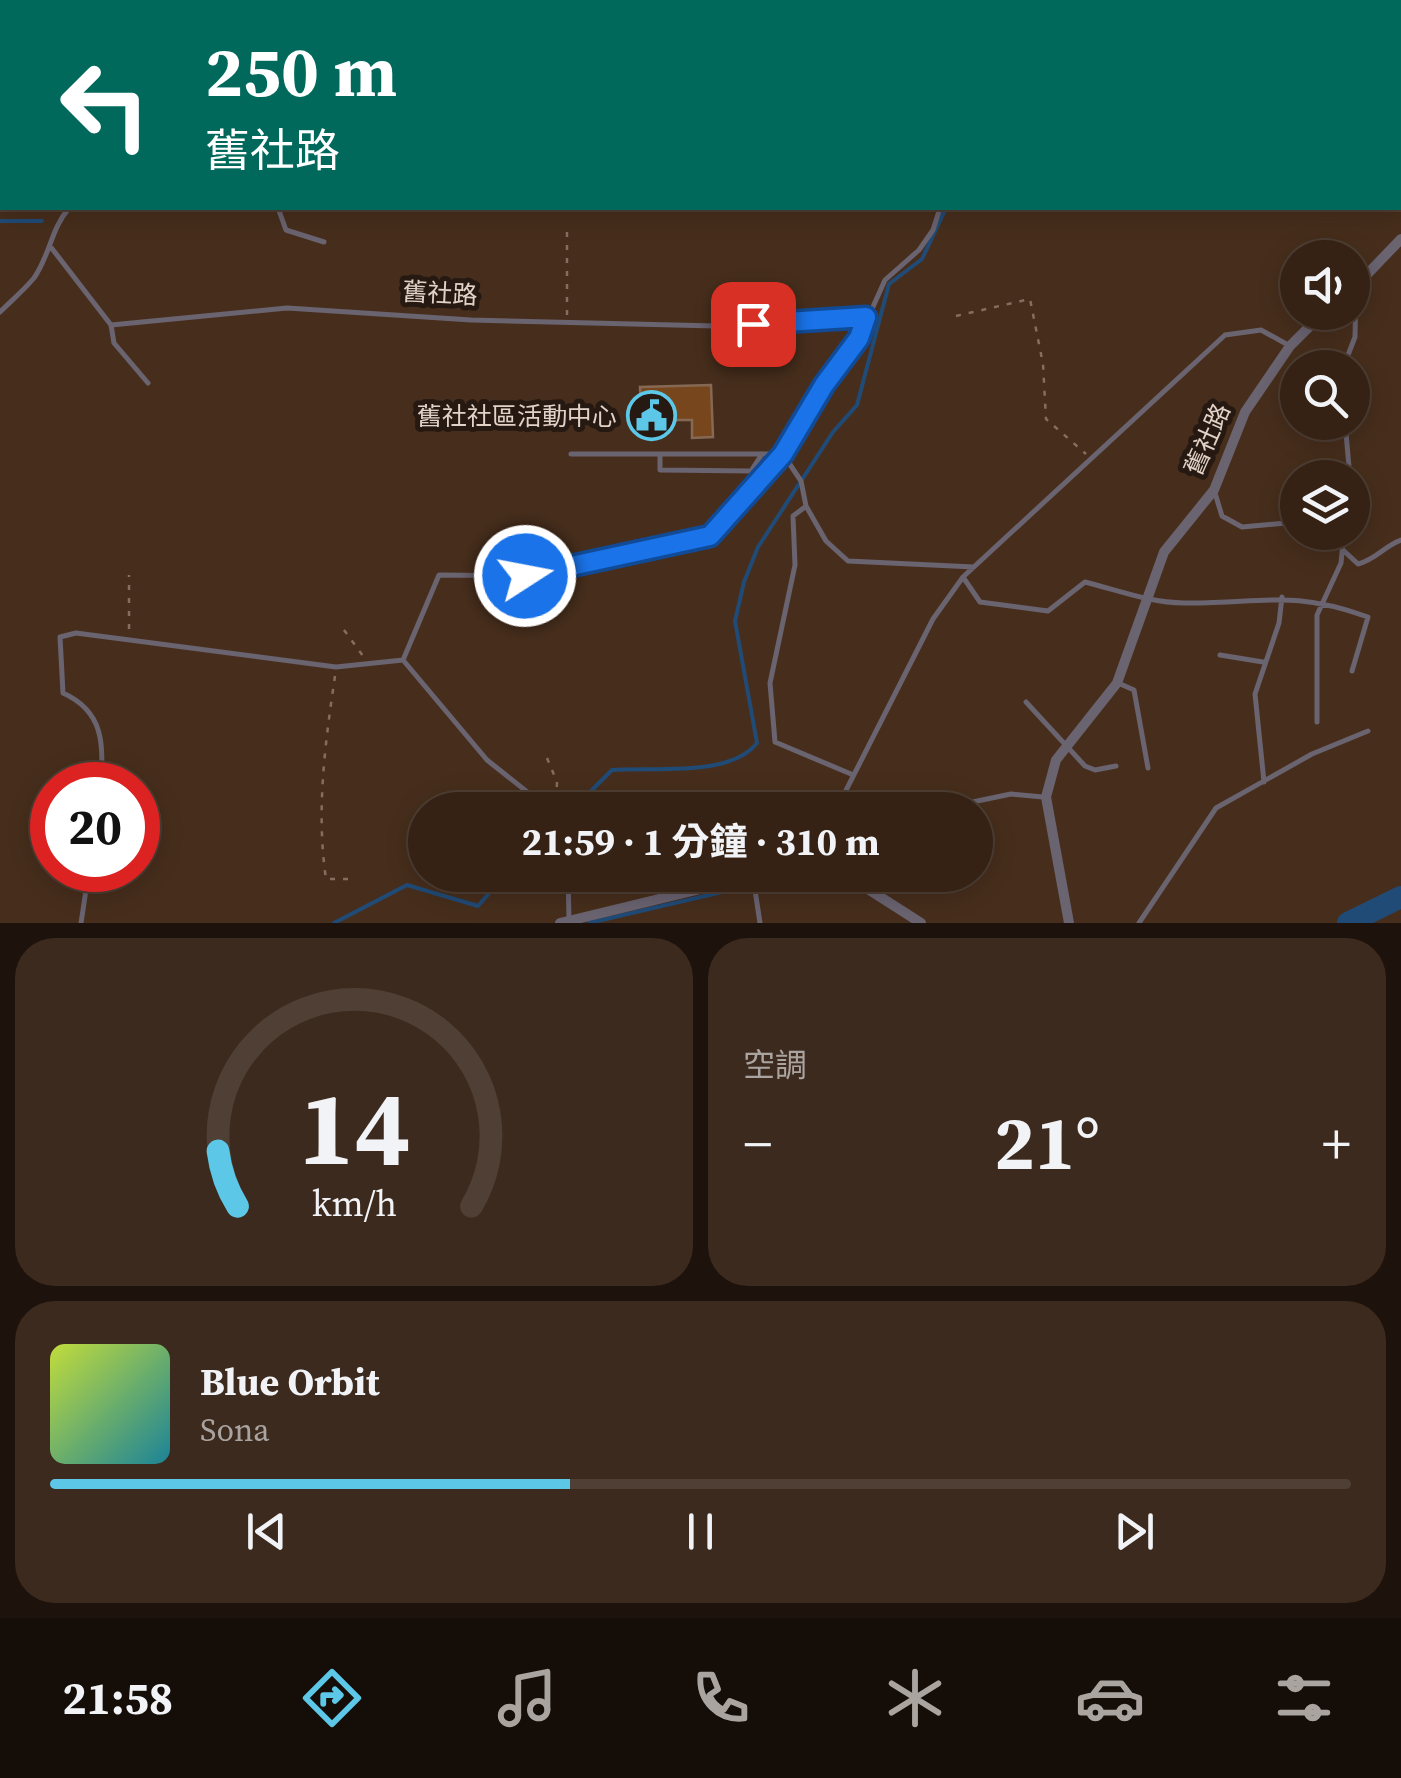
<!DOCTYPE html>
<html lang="zh-TW">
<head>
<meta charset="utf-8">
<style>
	body { margin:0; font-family:"Source Serif 4","Noto Sans TC",serif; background:#3d2a1e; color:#f1f3f6; height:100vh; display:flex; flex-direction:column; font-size:38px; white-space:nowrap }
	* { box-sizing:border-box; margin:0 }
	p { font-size:32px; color:#aaa4a0 }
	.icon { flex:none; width:55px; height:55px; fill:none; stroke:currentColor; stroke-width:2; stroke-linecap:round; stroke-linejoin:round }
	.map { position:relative; height:923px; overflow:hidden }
	.panel { display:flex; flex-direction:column; gap:15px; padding:15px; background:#1d130c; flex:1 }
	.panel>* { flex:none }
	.hud { position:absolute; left:0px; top:0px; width:1402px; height:210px; box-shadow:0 5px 25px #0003,0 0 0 2px #4f3f34; background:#00695c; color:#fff; overflow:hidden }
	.tools { position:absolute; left:1280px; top:240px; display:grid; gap:20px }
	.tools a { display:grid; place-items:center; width:90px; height:90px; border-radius:50%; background:#352215; box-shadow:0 5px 25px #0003,0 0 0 2px #4f3f34; font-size:50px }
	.speed { position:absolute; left:30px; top:762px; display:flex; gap:20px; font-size:50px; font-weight:700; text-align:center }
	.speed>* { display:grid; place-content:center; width:130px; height:130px; border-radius:50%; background:#352215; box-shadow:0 5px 25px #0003,0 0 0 2px #4f3f34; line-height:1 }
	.speed .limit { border:15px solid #d22; background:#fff; color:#111 }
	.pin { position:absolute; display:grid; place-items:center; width:85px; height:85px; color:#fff; margin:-42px; border-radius:20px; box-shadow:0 5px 15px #0006 }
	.me { position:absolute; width:110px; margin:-55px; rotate:79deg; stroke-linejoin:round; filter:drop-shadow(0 0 8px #0008) }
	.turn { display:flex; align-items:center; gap:35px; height:210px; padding:0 40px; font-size:45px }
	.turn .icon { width:130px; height:130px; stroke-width:2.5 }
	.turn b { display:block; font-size:70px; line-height:85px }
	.big { font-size:75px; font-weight:700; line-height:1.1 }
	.panel .card { flex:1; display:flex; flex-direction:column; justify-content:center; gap:15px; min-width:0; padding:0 35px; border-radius:40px; background:#3d2a1e }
	.panel .dial { align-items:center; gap:0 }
	.dial svg { height:260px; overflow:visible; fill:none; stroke:#4f3f34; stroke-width:7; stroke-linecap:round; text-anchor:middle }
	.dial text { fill:#f1f3f6; stroke:none }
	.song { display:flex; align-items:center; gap:30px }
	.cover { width:120px; height:120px; border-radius:15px; background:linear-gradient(135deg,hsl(70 70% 55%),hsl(190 70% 35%)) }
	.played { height:10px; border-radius:5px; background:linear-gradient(90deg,#5dc7e8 40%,#4f3f34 40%) }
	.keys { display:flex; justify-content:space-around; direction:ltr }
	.heat { display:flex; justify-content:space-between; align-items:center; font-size:55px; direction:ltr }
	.panel .tiles { flex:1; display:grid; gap:15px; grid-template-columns:1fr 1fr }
	.card:last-child { grid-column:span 2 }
	.trip { position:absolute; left:408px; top:792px; width:585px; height:100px; border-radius:50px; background:#352215; box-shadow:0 5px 25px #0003,0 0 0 2px #4f3f34; font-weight:700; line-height:100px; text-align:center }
	.dock { display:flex; height:160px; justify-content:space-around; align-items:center; background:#150e08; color:#aaa4a0 }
	.dock .icon { width:70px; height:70px }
	.dock .on { color:#5dc7e8 }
	.dock b { font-size:45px; color:#f1f3f6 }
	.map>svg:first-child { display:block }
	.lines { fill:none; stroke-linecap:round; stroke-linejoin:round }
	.stream { stroke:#214b77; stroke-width:4 }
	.river { stroke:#214b77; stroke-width:22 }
	.building { fill:#78461d; stroke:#866955; stroke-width:2.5 }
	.path { stroke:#846e5f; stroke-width:2.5; stroke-dasharray:5 8; stroke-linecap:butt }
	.lane { stroke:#6a6370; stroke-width:5 }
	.street { stroke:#6a6370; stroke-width:10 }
	.secondary { stroke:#887d90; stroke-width:15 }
	.route-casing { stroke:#114b97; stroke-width:25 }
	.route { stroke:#1a73e8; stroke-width:18 }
	.labels { text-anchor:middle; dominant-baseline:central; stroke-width:10; stroke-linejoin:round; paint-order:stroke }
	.street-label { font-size:25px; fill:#e1d1c6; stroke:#251911 }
	.poi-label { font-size:25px; fill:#e1d1c6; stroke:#251911; text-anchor:end }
</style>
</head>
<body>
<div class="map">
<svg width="1401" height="923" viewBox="0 0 1401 923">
	<rect width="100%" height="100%" fill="#472e1c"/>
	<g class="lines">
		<path class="stream" d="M 1168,2 L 1170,0
			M 0,221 L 42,221
			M 572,810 L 612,770 C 655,767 731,777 757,743 L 735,621 L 744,582 L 758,547 L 833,432 L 857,405 L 889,284 L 922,259 L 946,208
			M 334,923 L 407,885 L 478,906 L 505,875
			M 589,923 L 761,883 L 780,875"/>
		<path class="river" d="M 1348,923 L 1401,897"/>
	</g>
	<path class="building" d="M 711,385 L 713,437 L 692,438 L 692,420 L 678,420 L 663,422 L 663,434 L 642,435 L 640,387 Z"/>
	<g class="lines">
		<path class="path" d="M 567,315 L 567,227
			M 956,316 L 1030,299 L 1043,364 L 1046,419 L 1086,454
			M 129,629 L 129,575
			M 344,630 L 363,656
			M 335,676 C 325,744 316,811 326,879 L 356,879
			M 547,758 L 557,782 L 556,804"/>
		<path class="lane" d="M 956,0 L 957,2
			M 258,2 L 265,0
			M 278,208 L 286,230 L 324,242
			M 50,246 L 111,325 L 287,308 L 471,320 L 716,326 L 866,317
			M 0,312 C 11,301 24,290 34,278 C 50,255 51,229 69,208
			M 111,325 L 114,343 L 148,383
			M 1343,368 L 1355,337 L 1356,288
			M 1345,422 L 1350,478
			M 571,454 L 783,454 L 801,481 L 806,506 L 826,541 L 848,561 L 974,567
			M 660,454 L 660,470 L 751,471 L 762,454
			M 1290,482 L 1298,481
			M 1215,493 L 1222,516 L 1242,527 L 1298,522
			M 805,507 L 793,516 L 795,565 L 770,683 L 775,742 L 851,774
			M 1343,550 L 1358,564 C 1377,559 1384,546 1401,540
			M 963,577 L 980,602 L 1048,611 L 1085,582 C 1117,590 1151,603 1184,603 C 1261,604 1290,589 1368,617 L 1352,671
			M 1220,655 L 1263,662
			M 1118,683 L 1134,690 L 1148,768
			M 1026,702 L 1085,766 L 1095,770 L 1116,766
			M 1317,722 L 1317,615 L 1341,563 L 1344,532
			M 1264,782 L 1255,694 L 1279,623 L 1282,597
			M 101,785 C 103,745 105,712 63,693 L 60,637 L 76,633 L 336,667 L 403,660
			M 958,805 L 1011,794 L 1043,797
			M 550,810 L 487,760 L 403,660 L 439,575 L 525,576 L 710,536 L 783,454 L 824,385 L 859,338 L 885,280 L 919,250 L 933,230 L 940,208
			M 836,810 L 933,619 L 963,577 L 1225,335 L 1261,330 L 1290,346
			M 568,875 L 569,919
			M 753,877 L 760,923
			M 81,923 L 89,870
			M 1139,923 L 1216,808 L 1312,754 L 1368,731"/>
		<path class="street" d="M 87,0 L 100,2
			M 1352,290 L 1401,239
			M 846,875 L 921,923
			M 560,923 L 758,875
			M 1069,923 L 1046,797 L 1056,760 L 1117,683 L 1164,552 L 1214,490 L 1245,412 L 1290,346 L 1324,312"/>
		<path class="secondary" d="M 1336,0 L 1339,2
			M 1400,61 L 1401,62"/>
	</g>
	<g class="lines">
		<defs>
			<path id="route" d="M 525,576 L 710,536 L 783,454 L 824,385 L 859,338 L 866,317 L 753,324"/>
		</defs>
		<use href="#route" class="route-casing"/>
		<use href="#route" class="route"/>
	</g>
	<defs>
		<symbol id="civic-ring" viewBox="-11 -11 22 22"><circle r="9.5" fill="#251911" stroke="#5dc7e8" stroke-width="1.5"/><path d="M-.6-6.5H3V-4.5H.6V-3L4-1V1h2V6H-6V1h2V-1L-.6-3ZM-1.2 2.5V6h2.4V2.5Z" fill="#5dc7e8"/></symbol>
	</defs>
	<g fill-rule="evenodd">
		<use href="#civic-ring" x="624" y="388" width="55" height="55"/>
	</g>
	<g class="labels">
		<g class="street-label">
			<text transform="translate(440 293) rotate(3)">舊社路</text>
			<text transform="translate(1207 439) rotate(-66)">舊社路</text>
		</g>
		<g class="poi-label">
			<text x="617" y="416">舊社社區活動中心</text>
		</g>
	</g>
</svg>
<div class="tools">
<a><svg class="icon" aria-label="sound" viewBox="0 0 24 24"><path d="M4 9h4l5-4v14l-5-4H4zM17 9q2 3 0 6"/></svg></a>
<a><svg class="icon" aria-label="search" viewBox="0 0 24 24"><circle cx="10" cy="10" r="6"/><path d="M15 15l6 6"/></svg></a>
<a><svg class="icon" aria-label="layers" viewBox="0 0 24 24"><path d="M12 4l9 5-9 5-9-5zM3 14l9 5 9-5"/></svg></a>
</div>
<div class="speed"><div class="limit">20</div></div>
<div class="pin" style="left:753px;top:324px;background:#d93025"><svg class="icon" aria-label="arrive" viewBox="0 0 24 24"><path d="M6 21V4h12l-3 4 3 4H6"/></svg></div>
<svg class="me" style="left:525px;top:576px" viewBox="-20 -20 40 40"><circle r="17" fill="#1a73e8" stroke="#fff" stroke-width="3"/><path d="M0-11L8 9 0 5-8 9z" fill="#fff"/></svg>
<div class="trip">21:59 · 1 分鐘 · 310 m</div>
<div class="hud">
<div class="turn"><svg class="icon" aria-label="left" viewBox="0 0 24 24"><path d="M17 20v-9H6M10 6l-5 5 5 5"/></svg><div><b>250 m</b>舊社路</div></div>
</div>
</div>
<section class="panel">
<div class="tiles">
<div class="card dial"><svg viewBox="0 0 100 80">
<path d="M14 69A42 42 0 1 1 86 69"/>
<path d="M14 69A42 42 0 0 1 8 52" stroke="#5dc7e8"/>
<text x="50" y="56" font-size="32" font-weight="700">14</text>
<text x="50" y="72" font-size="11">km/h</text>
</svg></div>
<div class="card"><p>空調</p>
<div class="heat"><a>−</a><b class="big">21°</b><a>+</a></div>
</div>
<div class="card">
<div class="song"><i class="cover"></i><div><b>Blue Orbit</b><p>Sona</p></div></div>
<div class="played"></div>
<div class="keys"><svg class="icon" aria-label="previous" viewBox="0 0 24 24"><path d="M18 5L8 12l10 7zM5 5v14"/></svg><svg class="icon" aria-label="pause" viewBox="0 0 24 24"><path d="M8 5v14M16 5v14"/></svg><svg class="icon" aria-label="next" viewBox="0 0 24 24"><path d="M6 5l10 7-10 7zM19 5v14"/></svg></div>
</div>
</div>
</section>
<nav class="dock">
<b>21:58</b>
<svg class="icon on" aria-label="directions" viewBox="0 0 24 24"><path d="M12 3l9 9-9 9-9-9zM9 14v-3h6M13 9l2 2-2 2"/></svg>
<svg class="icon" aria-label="music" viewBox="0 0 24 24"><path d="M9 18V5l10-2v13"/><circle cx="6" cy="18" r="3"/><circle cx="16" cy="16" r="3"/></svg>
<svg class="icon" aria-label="phone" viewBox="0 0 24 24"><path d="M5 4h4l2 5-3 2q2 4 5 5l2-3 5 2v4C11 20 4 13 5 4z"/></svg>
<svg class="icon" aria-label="climate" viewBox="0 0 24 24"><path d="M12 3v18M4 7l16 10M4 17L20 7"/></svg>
<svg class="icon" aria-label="car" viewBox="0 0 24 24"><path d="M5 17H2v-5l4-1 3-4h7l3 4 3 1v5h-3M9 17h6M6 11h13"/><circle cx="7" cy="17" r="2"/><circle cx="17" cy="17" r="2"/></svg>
<svg class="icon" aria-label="filters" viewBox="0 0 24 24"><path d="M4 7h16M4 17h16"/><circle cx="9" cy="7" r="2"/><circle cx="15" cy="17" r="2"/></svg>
</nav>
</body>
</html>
